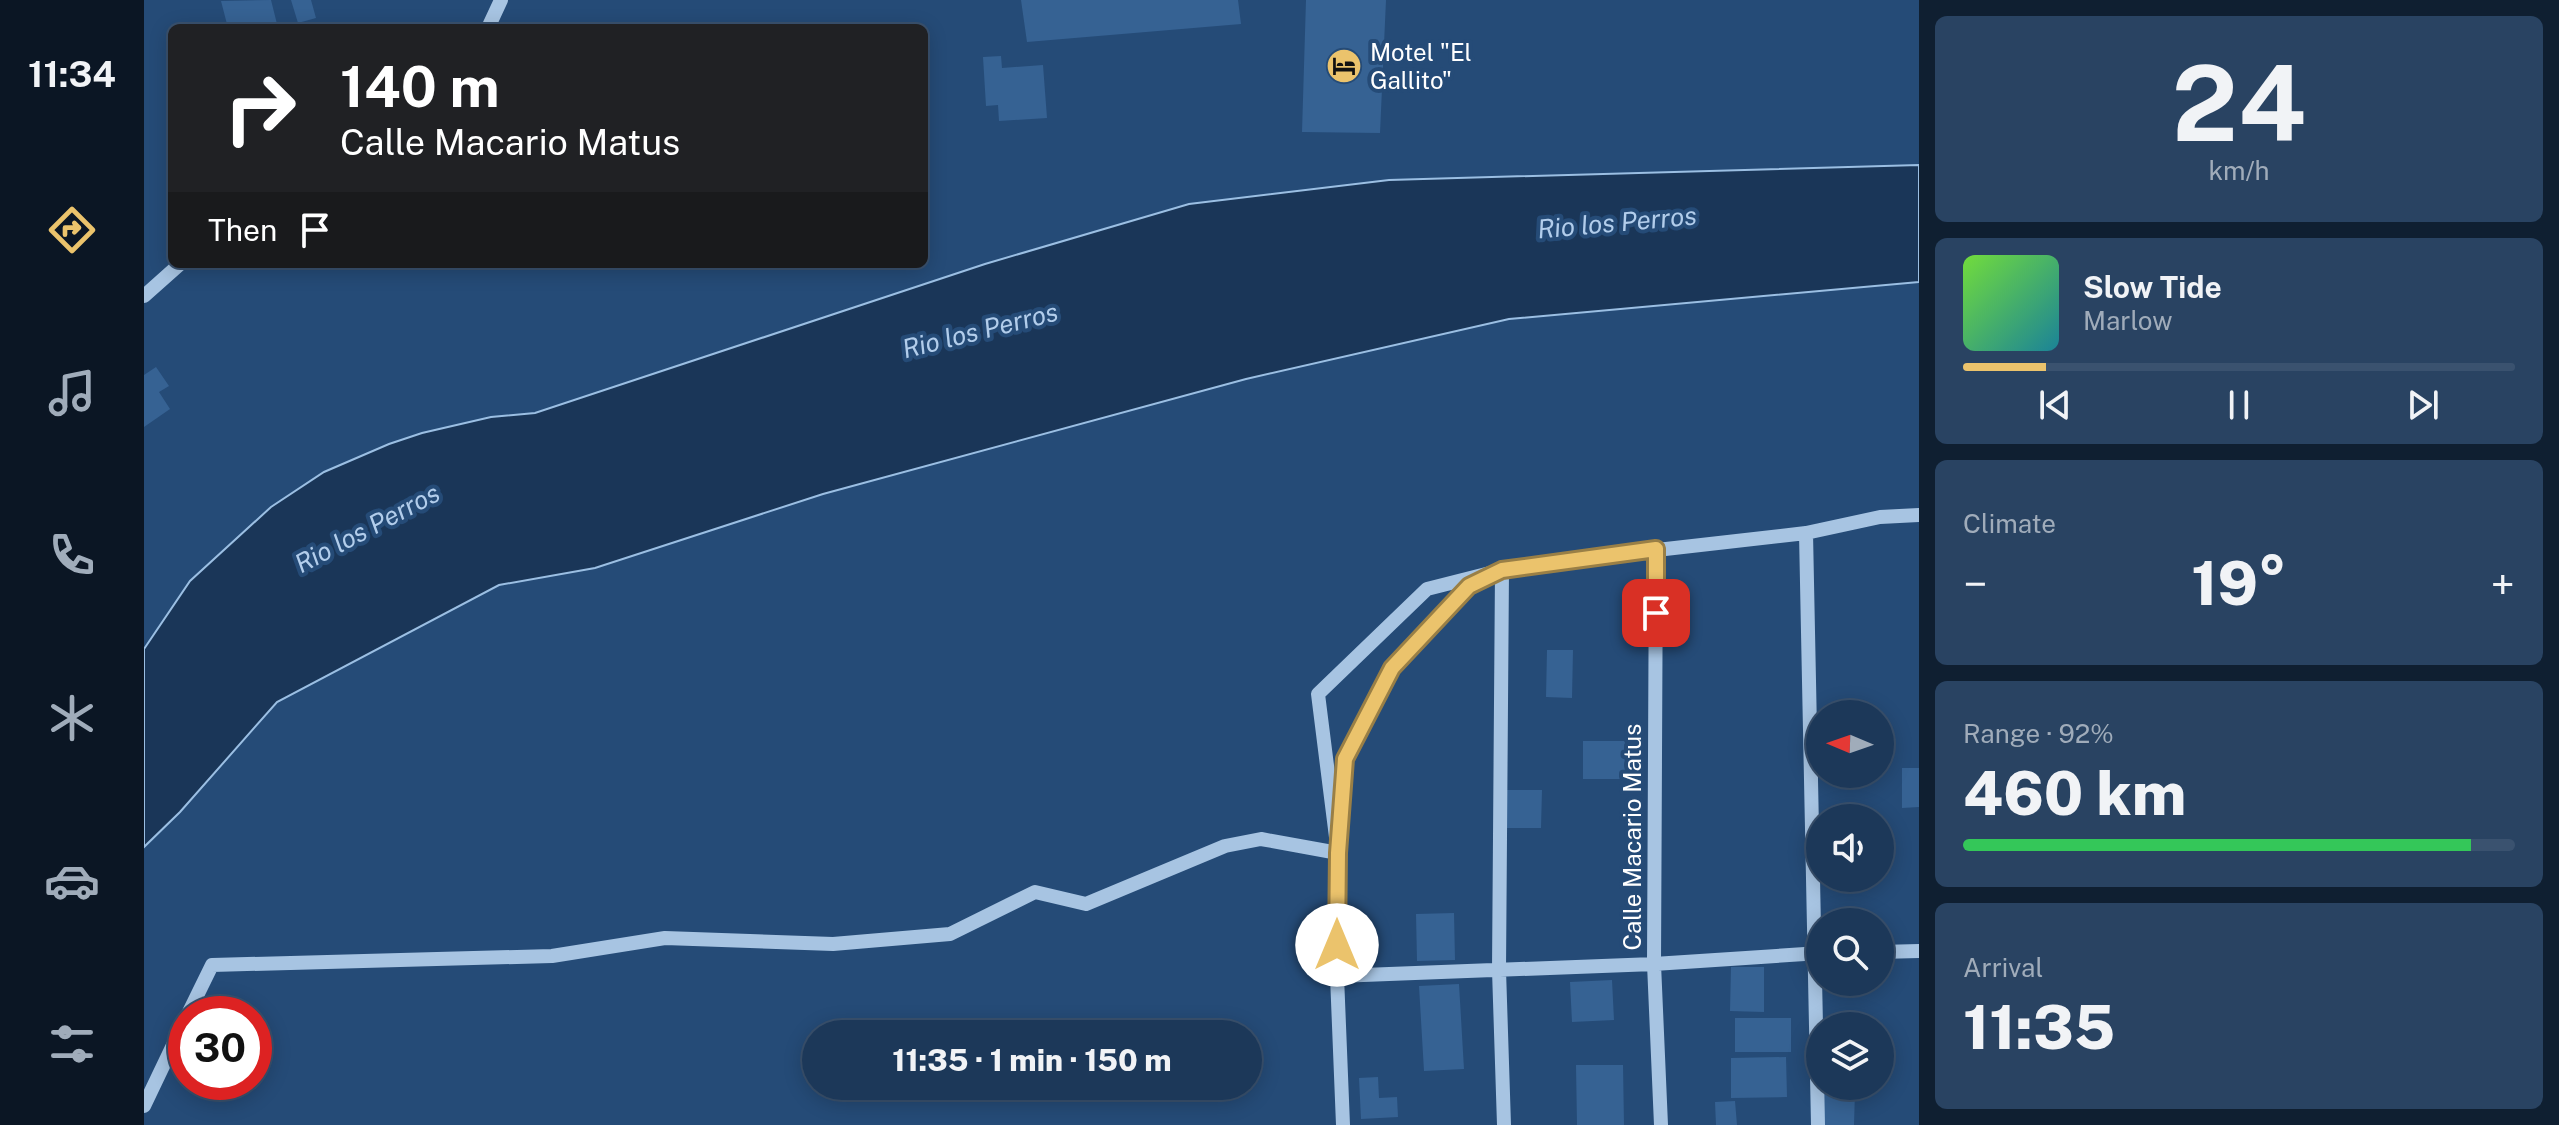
<!DOCTYPE html>
<html lang="en">
<head>
<meta charset="utf-8">
<style>
	body { margin:0; font-family:"Public Sans",sans-serif; background:#294362; color:#f1f3f6; height:100vh; display:flex; flex-direction:column; font-size:30px; white-space:nowrap }
	* { box-sizing:border-box; margin:0 }
	p { font-size:26px; color:#a0acba }
	.icon { flex:none; width:44px; height:44px; fill:none; stroke:currentColor; stroke-width:2; stroke-linecap:round; stroke-linejoin:round }
	.map { position:relative; flex:1; overflow:hidden }
	.sheet { display:flex; flex-direction:column; gap:16px; padding:16px; background:#0f1f31; width:640px }
	.sheet>* { flex:none }
	.top-card { position:absolute; left:24px; top:24px; width:760px; height:244px; border-radius:12px; box-shadow:0 4px 20px #0003,0 0 0 2px #3a526f; background:#202124; color:#fff; overflow:hidden }
	.needle { width:52px; rotate:272deg }
	.buttons { position:absolute; left:1662px; top:700px; display:grid; gap:16px }
	.buttons a { display:grid; place-items:center; width:88px; height:88px; border-radius:50%; background:#1c3859; box-shadow:0 4px 20px #0003,0 0 0 2px #3a526f; font-size:40px }
	.speed { position:absolute; left:24px; top:996px; display:flex; gap:16px; font-size:40px; font-weight:700; text-align:center }
	.speed>* { display:grid; place-content:center; width:104px; height:104px; border-radius:50%; background:#1c3859; box-shadow:0 4px 20px #0003,0 0 0 2px #3a526f; line-height:1 }
	.speed .limit { border:12px solid #d22; background:#fff; color:#111 }
	.pin { position:absolute; display:grid; place-items:center; width:68px; height:68px; color:#fff; margin:-34px; border-radius:16px; box-shadow:0 4px 12px #0006 }
	.me { position:absolute; width:88px; margin:-44px; rotate:0deg; stroke-linejoin:round; filter:drop-shadow(0 0 6px #0008) }
	.turn { display:flex; align-items:center; gap:28px; height:168px; padding:0 40px; font-size:36px }
	.turn .icon { width:104px; height:104px; stroke-width:2.5 }
	.turn b { display:block; font-size:56px; line-height:68px }
	.then { display:flex; align-items:center; height:76px; padding:0 40px; background:#0003; gap:16px; font-size:30px }
	.big { font-size:60px; font-weight:800; line-height:1.1 }
	.sheet .tile { flex:1; display:flex; flex-direction:column; justify-content:center; gap:12px; min-width:0; padding:0 28px; border-radius:12px; background:#294362 }
	.sheet .dial { align-items:center; gap:0 }
	.dial b { font-size:104px; line-height:1 }
	.song { display:flex; align-items:center; gap:24px }
	.cover { width:96px; height:96px; border-radius:12px; background:linear-gradient(135deg,hsl(100 70% 55%),hsl(190 70% 35%)) }
	.played { height:8px; border-radius:4px; background:linear-gradient(90deg,#ebc36c 15%,#3a526f 15%) }
	.keys { display:flex; justify-content:space-around; direction:ltr }
	.heat { display:flex; justify-content:space-between; align-items:center; font-size:44px; direction:ltr }
	.charge { height:12px; border-radius:6px; background:linear-gradient(90deg,#34c759 92%,#3a526f 0) }
	.trip { position:absolute; left:658px; top:1020px; width:460px; height:80px; border-radius:40px; background:#1c3859; box-shadow:0 4px 20px #0003,0 0 0 2px #3a526f; font-weight:800; line-height:80px; text-align:center }
	main { display:flex; flex:1; min-height:0 }
	.tab-bar { display:flex; flex-direction:column; width:144px; justify-content:space-around; align-items:center; background:#0b1624; color:#a0acba }
	.tab-bar .icon { width:56px; height:56px }
	.tab-bar .current { color:#ebc36c }
	.tab-bar b { font-size:36px; color:#f1f3f6 }
	.map>svg:first-child { display:block }
	.water { fill:#1a3658; stroke:#9bbfe3; stroke-width:2 }
	.building { fill:#366293 }
	.lines { fill:none; stroke-linecap:round; stroke-linejoin:round }
	.minor { stroke:#a7c4e2; stroke-width:14 }
	.route-casing { stroke:#997f46; stroke-width:20 }
	.route { stroke:#ebc36c; stroke-width:14 }
	.labels { text-anchor:middle; dominant-baseline:central; stroke-width:8; stroke-linejoin:round; paint-order:stroke }
	.poi-label { font-size:24px; fill:#fff; stroke:#254b77; text-anchor:start }
	.street-label { font-size:24px; fill:#fff; stroke:#254b77 }
	.water-label { font-size:26px; font-style:italic; fill:#b2cdeb; stroke:#254b77 }
</style>
</head>
<body>
<main>
<nav class="tab-bar">
<b>11:34</b>
<svg class="icon current" aria-label="directions" viewBox="0 0 24 24"><path d="M12 3l9 9-9 9-9-9zM9 14v-3h6M13 9l2 2-2 2"/></svg>
<svg class="icon" aria-label="music" viewBox="0 0 24 24"><path d="M9 18V5l10-2v13"/><circle cx="6" cy="18" r="3"/><circle cx="16" cy="16" r="3"/></svg>
<svg class="icon" aria-label="phone" viewBox="0 0 24 24"><path d="M5 4h4l2 5-3 2q2 4 5 5l2-3 5 2v4C11 20 4 13 5 4z"/></svg>
<svg class="icon" aria-label="climate" viewBox="0 0 24 24"><path d="M12 3v18M4 7l16 10M4 17L20 7"/></svg>
<svg class="icon" aria-label="car" viewBox="0 0 24 24"><path d="M5 17H2v-5l4-1 3-4h7l3 4 3 1v5h-3M9 17h6M6 11h13"/><circle cx="7" cy="17" r="2"/><circle cx="17" cy="17" r="2"/></svg>
<svg class="icon" aria-label="filters" viewBox="0 0 24 24"><path d="M4 7h16M4 17h16"/><circle cx="9" cy="7" r="2"/><circle cx="15" cy="17" r="2"/></svg>
</nav>
<div class="map">
<svg width="1775" height="1125" viewBox="0 0 1775 1125">
	<rect width="100%" height="100%" fill="#254b77"/>
	<path class="water" d="M 1775,165 L 1775,282 L 1365,319 L 1102,379 L 679,494 L 451,568 L 355,585 L 133,702 L 36,812 L 0,847 L 0,649 L 46,581 L 127,507 L 180,472 L 245,444 L 278,433 L 347,417 L 391,413 L 841,264 L 1045,204 L 1245,180 Z"/>
	<path class="building" d="M 127,0 L 134,28 L 84,28 L 77,1 Z
		M 147,0 L 167,0 L 172,18 L 154,23 Z
		M 877,0 L 1094,0 L 1097,24 L 883,42 Z
		M 1162,0 L 1242,0 L 1236,133 L 1158,132 Z
		M 857,56 L 858,68 L 899,65 L 903,118 L 855,121 L 854,105 L 842,106 L 839,57 Z
		M 12,367 L 25,386 L 15,392 L 26,409 L 0,427 L 0,375 Z
		M 1403,650 L 1429,650 L 1428,698 L 1402,697 Z
		M 1439,741 L 1484,741 L 1484,779 L 1439,779 Z
		M 1758,768 L 1775,768 L 1775,807 L 1758,808 Z
		M 1362,790 L 1398,790 L 1397,828 L 1362,828 Z
		M 1310,913 L 1311,960 L 1273,961 L 1272,914 Z
		M 1587,967 L 1620,967 L 1620,1012 L 1586,1011 Z
		M 1468,980 L 1470,1020 L 1428,1022 L 1426,982 Z
		M 1315,984 L 1320,1069 L 1280,1071 L 1275,986 Z
		M 1591,1018 L 1647,1018 L 1647,1052 L 1591,1052 Z
		M 1642,1057 L 1643,1097 L 1587,1098 L 1587,1058 Z
		M 1432,1065 L 1479,1065 L 1480,1125 L 1433,1125 Z
		M 1234,1077 L 1235,1098 L 1253,1097 L 1254,1117 L 1217,1119 L 1215,1078 Z
		M 1680,1091 L 1711,1091 L 1710,1125 L 1680,1125 Z
		M 1591,1101 L 1593,1125 L 1572,1125 L 1571,1102 Z"/>
	<g class="lines">
		<path class="minor" d="M 344,28 L 357,0
			M 0,296 L 36,264
			M 1662,533 L 1674,1125
			M 1512,549 L 1510,964 L 1517,1125
			M 1358,570 L 1355,970 L 1360,1125
			M 1196,822 L 1201,759 L 1248,668 L 1325,586 L 1337,580
			M 1194,846 L 1193,976 L 1199,1125
			M 1736,952 L 1775,951
			M 1193,976 L 1510,964 L 1676,953
			M 44,1014 L 68,965 L 408,956 L 521,938 L 689,944 L 806,934 L 891,892 L 942,904 L 1081,846 L 1117,839 L 1194,853 L 1174,694 L 1283,589 L 1358,570 L 1416,561 L 1662,533 L 1736,517 L 1775,515
			M 0,1106 L 42,1018"/>
	</g>
	<g class="lines">
		<defs>
			<path id="route" d="M 1193,945 L 1194,853 L 1201,759 L 1248,668 L 1325,586 L 1358,570 L 1512,549 L 1512,613"/>
		</defs>
		<use href="#route" class="route-casing"/>
		<use href="#route" class="route"/>
	</g>
	<defs>
		<symbol id="hotel-disc" viewBox="-11 -11 22 22"><circle r="9.5" fill="#ebc36c" stroke="#254b77"/><path d="M-6-4.5h1.5V1H6V5H4.5V3h-9V5H-6ZM-4 0a1.8 1.8 0 1 1 3.6 0ZM.5 0V-2.5h3Q6-2.5 6 0Z" fill="#111"/></symbol>
	</defs>
	<g fill-rule="evenodd">
		<use href="#hotel-disc" x="1180" y="46" width="40" height="40"/>
	</g>
	<g class="labels">
		<g class="poi-label">
			<text x="1226" y="52">Motel "El<tspan x="1226" dy="28">Gallito"</tspan></text>
		</g>
		<g class="street-label">
			<text transform="translate(1488 837) rotate(-90)">Calle Macario Matus</text>
		</g>
		<g class="water-label">
			<text transform="translate(1473 222) rotate(-5)">Rio los Perros</text>
			<text transform="translate(836 330) rotate(-14)">Rio los Perros</text>
			<text transform="translate(223 528) rotate(-28)">Rio los Perros</text>
		</g>
	</g>
</svg>
<div class="buttons">
<a><svg class="needle" viewBox="-14 -14 28 28"><path d="M0-13l5 13h-10z" fill="#e53935"/><path d="M0 13l5-13h-10z" fill="#a0acba"/></svg></a>
<a><svg class="icon" aria-label="sound" viewBox="0 0 24 24"><path d="M4 9h4l5-4v14l-5-4H4zM17 9q2 3 0 6"/></svg></a>
<a><svg class="icon" aria-label="search" viewBox="0 0 24 24"><circle cx="10" cy="10" r="6"/><path d="M15 15l6 6"/></svg></a>
<a><svg class="icon" aria-label="layers" viewBox="0 0 24 24"><path d="M12 4l9 5-9 5-9-5zM3 14l9 5 9-5"/></svg></a>
</div>
<div class="speed"><div class="limit">30</div></div>
<div class="pin" style="left:1512px;top:613px;background:#d93025"><svg class="icon" aria-label="arrive" viewBox="0 0 24 24"><path d="M6 21V4h12l-3 4 3 4H6"/></svg></div>
<svg class="me" style="left:1193px;top:945px" viewBox="-20 -20 40 40"><circle r="19" fill="#fff"/><path d="M0-13L10 11 0 6-10 11z" fill="#ebc36c"/></svg>
<div class="trip">11:35 · 1 min · 150 m</div>
<div class="top-card">
<div class="turn"><svg class="icon" aria-label="right" viewBox="0 0 24 24"><path d="M7 20v-9h11M14 6l5 5-5 5"/></svg><div><b>140 m</b>Calle Macario Matus</div></div>
<div class="then">Then<svg class="icon" aria-label="arrive" viewBox="0 0 24 24"><path d="M6 21V4h12l-3 4 3 4H6"/></svg></div>
</div>
</div>
<section class="sheet">
<div class="tile dial"><b>24</b><p>km/h</p></div>
<div class="tile">
<div class="song"><i class="cover"></i><div><b>Slow Tide</b><p>Marlow</p></div></div>
<div class="played"></div>
<div class="keys"><svg class="icon" aria-label="previous" viewBox="0 0 24 24"><path d="M18 5L8 12l10 7zM5 5v14"/></svg><svg class="icon" aria-label="pause" viewBox="0 0 24 24"><path d="M8 5v14M16 5v14"/></svg><svg class="icon" aria-label="next" viewBox="0 0 24 24"><path d="M6 5l10 7-10 7zM19 5v14"/></svg></div>
</div>
<div class="tile"><p>Climate</p>
<div class="heat"><a>−</a><b class="big">19°</b><a>+</a></div>
</div>
<div class="tile"><p>Range · 92%</p><b class="big">460 km</b><div class="charge"></div></div>
<div class="tile"><p>Arrival</p><b class="big">11:35</b></div>
</section>
</main>
</body>
</html>
